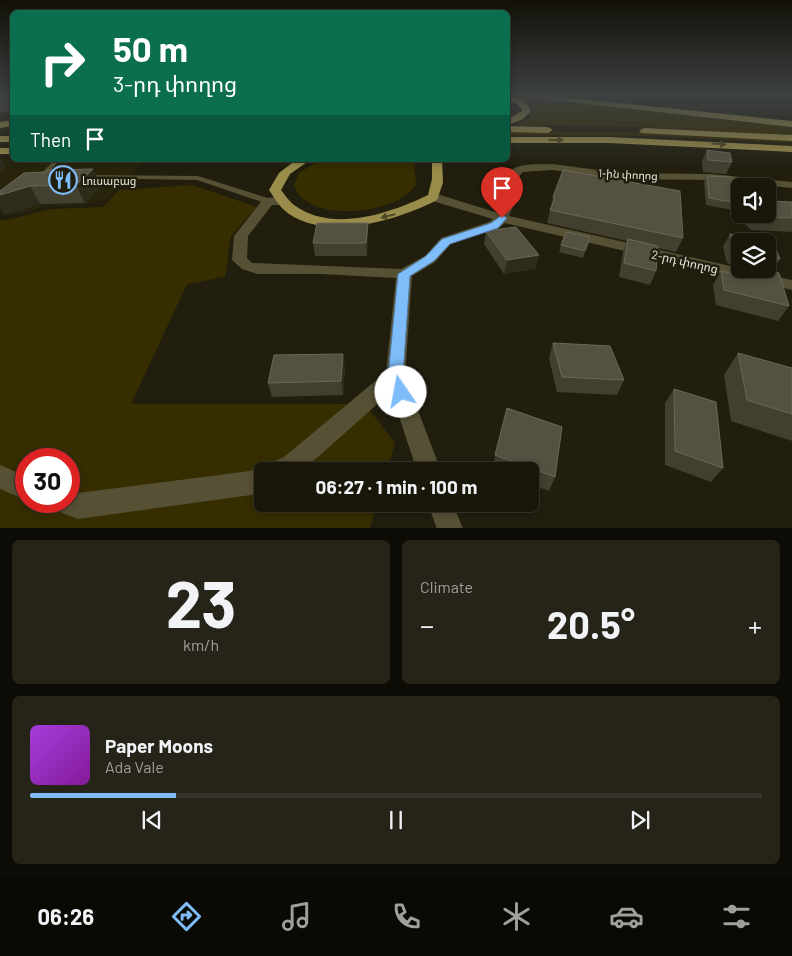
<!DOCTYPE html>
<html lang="en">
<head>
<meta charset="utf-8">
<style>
	body { margin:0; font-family:Barlow,"Noto Sans Armenian",sans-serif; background:#262318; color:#f1f3f6; height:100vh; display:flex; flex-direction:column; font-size:19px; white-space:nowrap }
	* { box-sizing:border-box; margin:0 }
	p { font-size:16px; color:#9f9f9c }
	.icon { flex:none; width:28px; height:28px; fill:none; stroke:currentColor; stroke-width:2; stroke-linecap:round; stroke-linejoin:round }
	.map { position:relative; height:528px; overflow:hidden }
	.sheet { display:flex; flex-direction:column; gap:12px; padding:12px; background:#0e0c06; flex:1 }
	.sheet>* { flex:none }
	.guide { position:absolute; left:10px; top:10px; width:500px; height:152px; border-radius:8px; box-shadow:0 2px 8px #0003,0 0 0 1px #37352b; background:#0b6e4f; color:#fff; overflow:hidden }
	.controls { position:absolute; left:731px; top:178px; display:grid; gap:10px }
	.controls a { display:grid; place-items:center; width:45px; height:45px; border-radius:8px; background:#19160a; box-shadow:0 2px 8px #0003,0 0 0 1px #37352b; font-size:25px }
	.speed { position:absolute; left:15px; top:448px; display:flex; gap:10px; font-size:25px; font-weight:700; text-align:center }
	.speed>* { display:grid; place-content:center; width:65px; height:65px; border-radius:50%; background:#19160a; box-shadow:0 2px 8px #0003,0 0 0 1px #37352b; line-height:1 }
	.speed .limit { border:8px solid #d22; background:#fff; color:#111 }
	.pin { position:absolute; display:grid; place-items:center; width:42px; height:42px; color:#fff; margin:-51px -21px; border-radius:50% 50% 50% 0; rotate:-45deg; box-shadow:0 0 5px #0007 }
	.pin .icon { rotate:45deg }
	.me { position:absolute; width:55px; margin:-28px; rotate:348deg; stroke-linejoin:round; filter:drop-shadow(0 0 4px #0008) }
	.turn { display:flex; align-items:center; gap:18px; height:105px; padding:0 20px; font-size:22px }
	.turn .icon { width:65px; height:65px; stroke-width:2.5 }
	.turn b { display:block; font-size:35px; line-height:42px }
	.then { display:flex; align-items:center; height:48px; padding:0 20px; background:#0003; gap:10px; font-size:19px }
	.big { font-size:38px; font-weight:700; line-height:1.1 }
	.sheet .widget { flex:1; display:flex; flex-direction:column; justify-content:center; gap:8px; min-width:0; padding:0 18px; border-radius:8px; background:#262318 }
	.sheet .dial { align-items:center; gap:0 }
	.dial b { font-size:65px; line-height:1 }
	.song { display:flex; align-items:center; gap:15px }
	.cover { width:60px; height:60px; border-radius:8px; background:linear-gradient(135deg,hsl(280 70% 55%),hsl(290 70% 35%)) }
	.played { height:5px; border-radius:2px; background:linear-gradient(90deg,#7ebdf9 20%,#37352b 20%) }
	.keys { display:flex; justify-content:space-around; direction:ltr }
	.heat { display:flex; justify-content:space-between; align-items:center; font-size:28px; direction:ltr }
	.sheet .tiles { flex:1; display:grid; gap:12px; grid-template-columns:1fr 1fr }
	.widget:last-child { grid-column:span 2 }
	.trip { position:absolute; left:254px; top:462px; width:285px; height:50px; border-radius:8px; background:#19160a; box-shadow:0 2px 8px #0003,0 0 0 1px #37352b; font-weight:700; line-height:50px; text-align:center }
	.dock { display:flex; height:80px; justify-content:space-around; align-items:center; background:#0a0904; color:#9f9f9c }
	.dock .icon { width:35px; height:35px }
	.dock .current { color:#7ebdf9 }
	.dock b { font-size:22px; color:#f1f3f6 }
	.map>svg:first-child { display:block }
	.built { fill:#28240c }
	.green { fill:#362d00; fill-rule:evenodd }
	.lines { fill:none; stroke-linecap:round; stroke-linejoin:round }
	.service { fill:#565135; fill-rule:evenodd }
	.minor { fill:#565135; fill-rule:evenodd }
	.trunk { fill:#9a8d4b; fill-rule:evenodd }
	.wall { fill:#423f2f; fill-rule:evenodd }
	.shaded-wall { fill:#2e2b1a }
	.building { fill:#545141; stroke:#6b6859 }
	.oneway { fill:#514a26 }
	.route { fill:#7ebdf9; stroke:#527ba2 }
	.labels { text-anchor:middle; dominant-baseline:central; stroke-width:5; stroke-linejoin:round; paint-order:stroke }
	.far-street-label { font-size:11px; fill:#e6e4da; stroke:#211e0e }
	.far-poi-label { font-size:11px; fill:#e6e4da; stroke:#211e0e; text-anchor:start }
	.street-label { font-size:12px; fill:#e6e4da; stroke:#211e0e }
</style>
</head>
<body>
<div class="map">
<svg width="792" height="529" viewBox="0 0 792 529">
	<rect width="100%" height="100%" fill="#211e0e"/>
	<path class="built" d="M 0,159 L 12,160 L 145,160 L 105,200 L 89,204 L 42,207 L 22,214 L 0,212 Z"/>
	<path class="green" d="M 510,96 L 792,127 L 792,135 L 638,127 L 517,125 L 530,118 L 533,110 L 528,103 Z
		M 508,131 L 659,133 L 792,140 L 792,143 L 659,136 L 508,135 Z
		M 320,160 L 414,160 L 416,184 C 399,216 305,224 294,185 L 299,173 Z
		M 193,185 L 257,207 L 231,236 L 225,277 L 187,284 L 131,404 L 365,404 L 395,443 L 387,471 L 262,471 L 262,504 L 377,504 L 370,528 L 0,529 L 0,219 L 7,220 L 51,209 L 103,207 L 119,190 ZM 26,459 L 69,459 L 69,501 L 26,501 Z"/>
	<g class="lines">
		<path class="service" d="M 54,160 L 60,160 L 44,177 L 40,177 L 40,175 Z
			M 86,175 L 198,176 L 271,199 L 272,201 L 271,203 L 265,203 L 197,180 L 84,178 L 83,177 Z"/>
		<path class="minor" d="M 552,164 L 621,173 L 711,174 L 792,182 L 792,188 L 711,180 L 621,179 L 552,170 L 523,172 L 516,180 L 516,200 L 509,216 L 792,280 L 792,290 L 505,223 L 499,228 L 451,244 L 435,262 L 412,276 L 405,376 L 441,471 L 417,471 L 391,392 L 302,471 L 262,471 L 262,490 L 251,495 L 78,519 L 55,510 L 52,501 L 69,501 L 69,490 L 78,493 L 250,471 L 262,466 L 267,468 L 270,463 L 284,457 L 386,372 L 396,278 L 321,274 L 258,274 L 242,269 L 232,260 L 234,236 L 264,198 L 281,197 L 287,201 L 281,205 L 272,205 L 248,236 L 247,258 L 252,263 L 401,269 L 425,256 L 441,238 L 489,222 L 493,219 L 429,200 L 427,197 L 429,194 L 437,194 L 498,213 C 504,200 502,195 504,182 C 507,161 536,165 552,164 Z
			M 0,465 L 26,476 L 26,500 L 0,489 Z
			M 428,504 L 453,504 L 463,529 L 437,529 Z"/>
		<path class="trunk" d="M 508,95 L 523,100 L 530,108 L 530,112 L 523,119 L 508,125 L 508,119 L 522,111 L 522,109 L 517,104 L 508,100 Z
			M 520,95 L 542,95 L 792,121 L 792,127 L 524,97 Z
			M 12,120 L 12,126 L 0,128 L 0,122 Z
			M 508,126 L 548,127 L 553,130 L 548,133 L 508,132 Z
			M 644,128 L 792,135 L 792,141 L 641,133 L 639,131 Z
			M 0,136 L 12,136 L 12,142 L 0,142 Z
			M 508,137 L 609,137 L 792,146 L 792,152 L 609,143 L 508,143 Z
			M 0,148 L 12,148 L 12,154 L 0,154 Z
			M 296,160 L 310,160 L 290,174 L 281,190 C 285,195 289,201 294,205 C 332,233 389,214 428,195 L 432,179 L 432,160 L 442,160 L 443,183 L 437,200 C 399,220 320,244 283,209 C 278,204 273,196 269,190 L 279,173 Z"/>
	</g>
	<path class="wall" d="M 0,95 L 12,95 L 12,112 L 0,112 Z
		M 707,150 L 732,162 L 726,174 L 703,172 L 702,161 Z
		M 24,173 L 101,186 L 85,203 L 40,204 L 5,215 L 0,207 L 0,191 Z
		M 707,176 L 737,203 L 733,210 L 706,205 L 704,182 Z
		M 553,197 L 683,238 L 676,252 L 658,248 L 656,271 L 650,285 L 619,277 L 623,252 L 627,241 L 547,223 Z
		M 740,202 L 740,214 L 768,214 L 792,203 L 792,232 L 751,230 L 734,213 Z
		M 486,231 L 539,255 L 535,269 L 504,274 L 484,244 Z
		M 730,234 L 773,242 L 780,259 L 772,271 L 779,273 L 789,306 L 778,321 L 716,305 L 713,285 L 721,271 L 733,274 L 738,266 L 727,263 L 723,247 ZM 740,241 L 768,241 L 768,269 L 740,269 Z
		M 368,236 L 367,256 L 315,256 L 313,243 Z
		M 590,237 L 583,258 L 559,252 L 561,245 Z
		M 553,343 L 624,380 L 617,395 L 557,392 L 549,358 Z
		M 738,353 L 792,368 L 792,441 L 731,421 L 724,375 Z
		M 345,368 L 343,395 L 272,397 L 268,383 Z
		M 674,389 L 723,468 L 711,482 L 665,465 L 665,403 Z
		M 507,408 L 555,477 L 549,491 L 530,484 L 530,471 L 497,471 L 492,469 Z"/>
	<path class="shaded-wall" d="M 0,158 L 6,168 L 0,173 Z
		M 93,169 L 101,186 L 85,203 L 76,185 Z
		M 30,186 L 40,204 L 5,215 L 0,207 L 0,195 Z
		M 368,223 L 368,236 L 367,256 L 366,243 Z
		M 539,255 L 535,269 L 504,274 L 507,260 Z
		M 343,354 L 345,368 L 343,395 L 341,381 Z"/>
	<path class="building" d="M 0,95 L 12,95 L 12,100 L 0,101 Z
		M 707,150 L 730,153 L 732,162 L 708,160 Z
		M 93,169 L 76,185 L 30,186 L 0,195 L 0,191 L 24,173 L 46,172 L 48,170 Z
		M 563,170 L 680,191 L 683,238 L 550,210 L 555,198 L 553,197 Z
		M 707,176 L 731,177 L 737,203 L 709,198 Z
		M 768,201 L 792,202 L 792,218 L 758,217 L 755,214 L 768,214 Z
		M 317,223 L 368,223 L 366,243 L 313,243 Z
		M 516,227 L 539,255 L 507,260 L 486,231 Z
		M 566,232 L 590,237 L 585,251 L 561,245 Z
		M 730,234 L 773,242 L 780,259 L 768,257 L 768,241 L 740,241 L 740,251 L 735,250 Z
		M 628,239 L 658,246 L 656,271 L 624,263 Z
		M 740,269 L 761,269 L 779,273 L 789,306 L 724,290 L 721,271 L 743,276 Z
		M 553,343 L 610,346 L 624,380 L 562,377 Z
		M 738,353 L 792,368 L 792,414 L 747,400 Z
		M 343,354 L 341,381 L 268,383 L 274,355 Z
		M 674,389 L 716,402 L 723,468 L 675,451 Z
		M 507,408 L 562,427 L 555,477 L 495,455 Z"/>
	<defs><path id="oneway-solid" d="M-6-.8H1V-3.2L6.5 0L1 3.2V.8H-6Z" transform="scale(1.25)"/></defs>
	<g class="oneway">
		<use href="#oneway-solid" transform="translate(556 140)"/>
		<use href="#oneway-solid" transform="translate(719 144) rotate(3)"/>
		<use href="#oneway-solid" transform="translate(388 216) rotate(166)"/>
	</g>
	<linearGradient id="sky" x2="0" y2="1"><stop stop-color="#121008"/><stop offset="0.56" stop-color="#3d4141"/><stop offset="1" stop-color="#3d4141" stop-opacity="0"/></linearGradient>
	<rect width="792" height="169" fill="url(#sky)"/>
	<path class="route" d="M 502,215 L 507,218 L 498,228 L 450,244 L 434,261 L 410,276 L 403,376 L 408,392 L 406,396 L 401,398 L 395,396 L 388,376 L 398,274 L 426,256 L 442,239 L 491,223 Z"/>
	<defs>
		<symbol id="restaurant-ring" viewBox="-11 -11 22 22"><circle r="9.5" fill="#211e0e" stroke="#7ebdf9" stroke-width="1.5"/><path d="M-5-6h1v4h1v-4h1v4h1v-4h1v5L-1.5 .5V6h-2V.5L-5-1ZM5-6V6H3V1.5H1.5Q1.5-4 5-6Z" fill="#7ebdf9"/></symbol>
	</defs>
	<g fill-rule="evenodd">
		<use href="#restaurant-ring" x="47" y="164" width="32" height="32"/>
	</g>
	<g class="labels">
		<g class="far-street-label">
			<text transform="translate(628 174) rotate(3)">1-ին փողոց</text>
		</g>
		<g class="far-poi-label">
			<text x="82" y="180">Լուսաբաց</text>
		</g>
		<g class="street-label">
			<text transform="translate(685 261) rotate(13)">2-րդ փողոց</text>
		</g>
	</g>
</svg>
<div class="controls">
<a><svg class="icon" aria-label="sound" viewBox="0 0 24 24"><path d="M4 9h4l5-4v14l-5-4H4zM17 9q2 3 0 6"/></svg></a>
<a><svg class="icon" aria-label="layers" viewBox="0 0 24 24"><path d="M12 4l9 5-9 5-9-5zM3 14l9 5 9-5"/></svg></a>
</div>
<div class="speed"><div class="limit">30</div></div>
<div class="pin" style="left:502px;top:218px;background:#d93025"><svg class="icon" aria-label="arrive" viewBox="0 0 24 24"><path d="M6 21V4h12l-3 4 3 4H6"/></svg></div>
<svg class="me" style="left:401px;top:392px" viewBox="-20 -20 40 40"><circle r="19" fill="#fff"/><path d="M0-13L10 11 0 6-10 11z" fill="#7ebdf9"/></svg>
<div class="trip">06:27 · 1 min · 100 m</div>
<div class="guide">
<div class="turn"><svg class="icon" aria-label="right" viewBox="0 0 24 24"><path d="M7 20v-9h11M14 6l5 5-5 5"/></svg><div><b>50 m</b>3-րդ փողոց</div></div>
<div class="then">Then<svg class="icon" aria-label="arrive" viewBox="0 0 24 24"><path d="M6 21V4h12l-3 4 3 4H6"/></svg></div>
</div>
</div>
<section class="sheet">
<div class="tiles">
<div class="widget dial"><b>23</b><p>km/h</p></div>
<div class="widget"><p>Climate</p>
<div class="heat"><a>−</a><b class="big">20.5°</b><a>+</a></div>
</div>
<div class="widget">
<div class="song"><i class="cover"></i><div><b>Paper Moons</b><p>Ada Vale</p></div></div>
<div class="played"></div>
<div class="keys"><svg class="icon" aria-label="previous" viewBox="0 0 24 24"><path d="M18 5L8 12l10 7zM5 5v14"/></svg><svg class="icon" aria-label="pause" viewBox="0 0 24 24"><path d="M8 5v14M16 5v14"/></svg><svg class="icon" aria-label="next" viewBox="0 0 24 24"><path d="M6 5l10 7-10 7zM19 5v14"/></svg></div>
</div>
</div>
</section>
<nav class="dock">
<b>06:26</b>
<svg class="icon current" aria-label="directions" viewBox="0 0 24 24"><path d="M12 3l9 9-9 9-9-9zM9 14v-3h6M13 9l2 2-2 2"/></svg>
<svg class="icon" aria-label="music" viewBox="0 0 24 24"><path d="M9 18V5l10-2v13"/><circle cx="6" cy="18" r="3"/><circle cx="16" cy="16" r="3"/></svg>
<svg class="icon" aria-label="phone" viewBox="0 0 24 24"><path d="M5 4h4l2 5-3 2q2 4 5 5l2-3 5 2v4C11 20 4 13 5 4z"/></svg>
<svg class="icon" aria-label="climate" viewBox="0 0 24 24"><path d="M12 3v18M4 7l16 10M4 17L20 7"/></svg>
<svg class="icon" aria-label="car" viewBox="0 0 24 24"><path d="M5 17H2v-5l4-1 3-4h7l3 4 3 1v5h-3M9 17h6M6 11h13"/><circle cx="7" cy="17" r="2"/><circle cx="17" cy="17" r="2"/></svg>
<svg class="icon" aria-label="filters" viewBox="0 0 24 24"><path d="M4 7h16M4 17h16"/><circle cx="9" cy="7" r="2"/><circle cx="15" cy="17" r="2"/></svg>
</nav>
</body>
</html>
